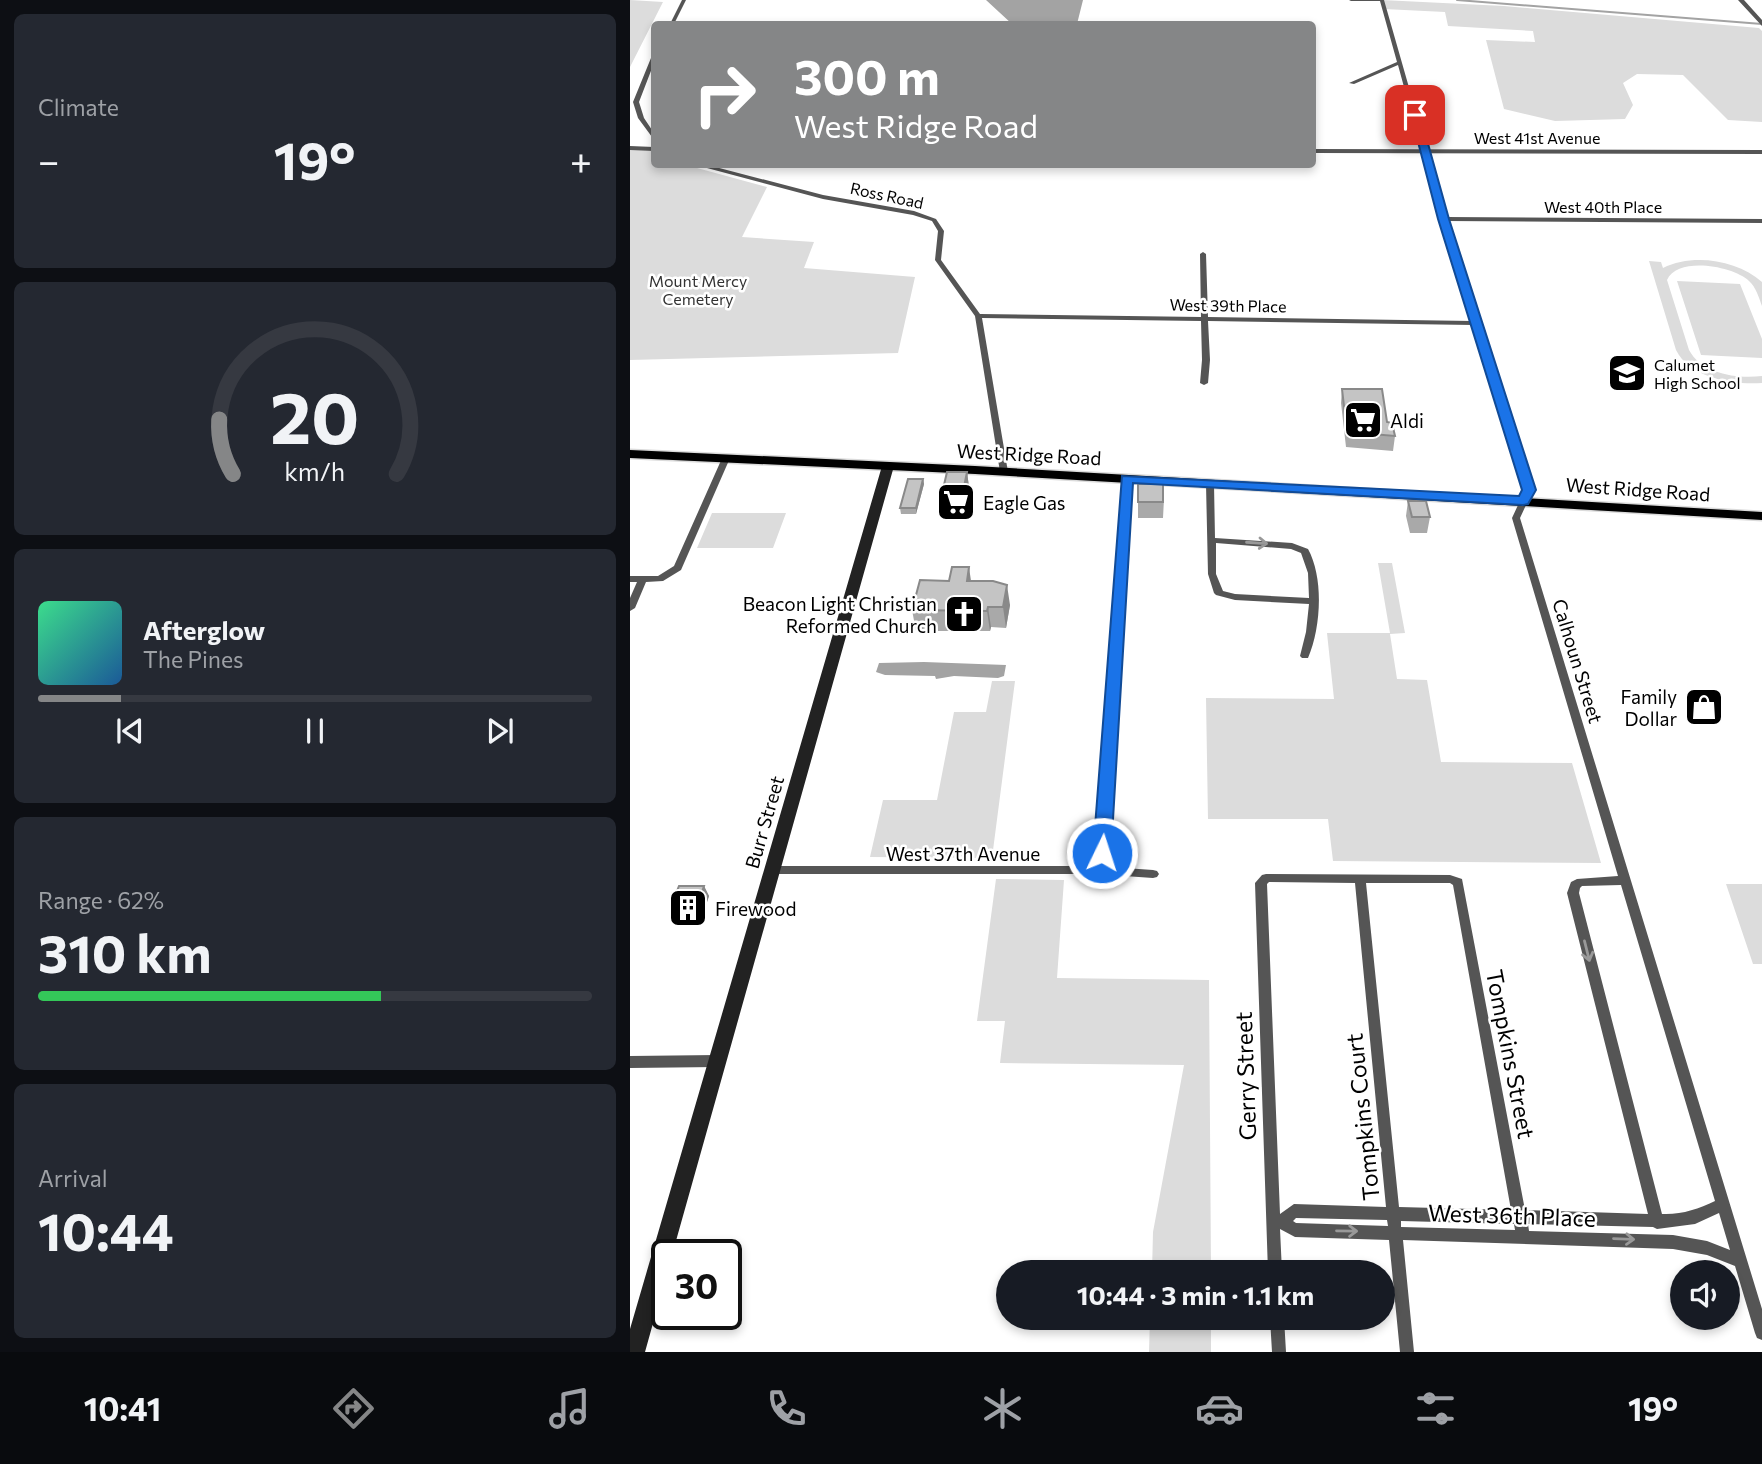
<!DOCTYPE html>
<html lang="en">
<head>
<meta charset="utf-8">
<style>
	body { margin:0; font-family:Commissioner,sans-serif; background:#242831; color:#f1f3f6; height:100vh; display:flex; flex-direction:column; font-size:26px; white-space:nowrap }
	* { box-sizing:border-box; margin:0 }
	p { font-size:23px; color:#9ea1a6 }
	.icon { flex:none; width:38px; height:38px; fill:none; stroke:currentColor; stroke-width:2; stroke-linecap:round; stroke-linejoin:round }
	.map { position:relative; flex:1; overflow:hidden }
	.drawer { display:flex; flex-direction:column; gap:14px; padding:14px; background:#0d0f14; width:630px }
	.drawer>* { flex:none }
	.banner { position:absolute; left:21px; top:21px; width:665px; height:147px; border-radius:7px; box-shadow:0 4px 10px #0003; background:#858687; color:#fff; overflow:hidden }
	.fabs { position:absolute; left:1040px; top:1260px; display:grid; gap:14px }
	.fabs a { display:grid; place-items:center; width:70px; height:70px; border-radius:50%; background:#171b24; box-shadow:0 4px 10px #0003; font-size:35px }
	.speed { position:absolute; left:21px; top:1239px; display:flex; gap:14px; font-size:35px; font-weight:700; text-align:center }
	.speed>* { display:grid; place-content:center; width:91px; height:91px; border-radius:50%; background:#171b24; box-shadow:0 4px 10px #0003; line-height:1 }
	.speed .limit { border:4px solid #111; border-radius:10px; background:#fff; color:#111 }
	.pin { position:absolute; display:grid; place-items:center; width:60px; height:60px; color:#fff; margin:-30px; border-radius:14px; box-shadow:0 4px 10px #0006 }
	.me { position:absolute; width:77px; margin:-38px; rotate:4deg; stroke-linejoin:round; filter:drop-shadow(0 0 5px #0008) }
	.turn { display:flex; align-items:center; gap:24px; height:147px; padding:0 28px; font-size:32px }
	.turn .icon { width:91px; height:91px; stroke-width:2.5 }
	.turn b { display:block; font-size:49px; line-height:60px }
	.big { font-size:52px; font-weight:700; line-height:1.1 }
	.drawer .tile { flex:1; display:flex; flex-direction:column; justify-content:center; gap:10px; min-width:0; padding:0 24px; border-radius:10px; background:#242831 }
	.drawer .dial { align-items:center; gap:0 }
	.dial svg { height:182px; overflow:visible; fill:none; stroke:#363941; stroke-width:7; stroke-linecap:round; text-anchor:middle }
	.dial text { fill:#f1f3f6; stroke:none }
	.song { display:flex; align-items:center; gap:21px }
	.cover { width:84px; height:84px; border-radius:10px; background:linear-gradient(135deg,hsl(150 70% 55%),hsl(210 70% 35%)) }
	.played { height:7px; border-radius:4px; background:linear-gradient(90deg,#858687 15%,#363941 15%) }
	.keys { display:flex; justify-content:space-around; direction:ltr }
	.heat { display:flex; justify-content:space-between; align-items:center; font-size:38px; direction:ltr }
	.charge { height:10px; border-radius:5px; background:linear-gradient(90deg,#34c759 62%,#363941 0) }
	.trip { position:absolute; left:366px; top:1260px; width:399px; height:70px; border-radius:35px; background:#171b24; box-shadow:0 4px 10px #0003; font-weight:700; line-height:70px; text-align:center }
	.tabs { display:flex; height:112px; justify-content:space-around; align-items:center; background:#090b0e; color:#9ea1a6 }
	.tabs .icon { width:49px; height:49px }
	.tabs .selected { color:#858687 }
	.tabs b { font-size:32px; color:#f1f3f6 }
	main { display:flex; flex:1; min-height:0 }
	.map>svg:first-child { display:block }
	.green { fill:#dcdcdc }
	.water { fill:#a3a3a3 }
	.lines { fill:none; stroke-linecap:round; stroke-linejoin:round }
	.stream { stroke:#a3a3a3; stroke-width:2 }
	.primary-casing { stroke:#dbdbdb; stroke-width:3 }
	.minor { fill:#555; fill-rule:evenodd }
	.tertiary { fill:#555; fill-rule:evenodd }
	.secondary { fill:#222; fill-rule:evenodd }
	.primary { fill:#000; fill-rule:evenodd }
	.wall { fill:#a9a9a9 }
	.shaded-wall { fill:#898989 }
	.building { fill:#c4c4c4; stroke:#898989; stroke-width:2 }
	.oneway { stroke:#999 }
	.route { fill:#1a73e8; stroke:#114b97; stroke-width:2 }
	.labels { text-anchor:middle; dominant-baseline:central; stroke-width:5; stroke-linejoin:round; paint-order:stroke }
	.far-street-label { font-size:16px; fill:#000; stroke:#fff }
	.far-park-label { font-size:16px; fill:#333; stroke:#fff }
	.far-poi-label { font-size:16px; fill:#000; stroke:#fff; text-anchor:start }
	.poi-label { font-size:19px; fill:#000; stroke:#fff; text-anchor:start }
	.street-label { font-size:19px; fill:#000; stroke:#fff }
	.near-street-label { font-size:23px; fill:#000; stroke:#fff }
</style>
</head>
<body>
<main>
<section class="drawer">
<div class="tile"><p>Climate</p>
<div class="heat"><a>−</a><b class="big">19°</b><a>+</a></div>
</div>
<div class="tile dial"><svg viewBox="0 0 100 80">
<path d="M14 69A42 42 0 1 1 86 69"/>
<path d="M14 69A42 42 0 0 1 8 45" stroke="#858687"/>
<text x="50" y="56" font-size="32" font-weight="700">20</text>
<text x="50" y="72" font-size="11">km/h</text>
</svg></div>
<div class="tile">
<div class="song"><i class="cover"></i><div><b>Afterglow</b><p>The Pines</p></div></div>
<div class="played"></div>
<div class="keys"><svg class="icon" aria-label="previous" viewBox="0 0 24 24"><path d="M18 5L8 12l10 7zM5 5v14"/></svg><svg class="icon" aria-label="pause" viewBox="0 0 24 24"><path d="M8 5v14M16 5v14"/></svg><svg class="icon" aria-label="next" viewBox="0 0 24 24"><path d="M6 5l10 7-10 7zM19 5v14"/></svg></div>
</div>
<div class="tile"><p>Range · 62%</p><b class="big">310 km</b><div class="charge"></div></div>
<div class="tile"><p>Arrival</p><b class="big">10:44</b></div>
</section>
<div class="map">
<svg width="1132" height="1352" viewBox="0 0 1132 1352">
	<rect width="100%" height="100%" fill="#fff"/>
	<path class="green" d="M 0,0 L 33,2 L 0,67 Z
		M 752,0 L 874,6 L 1129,28 L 1132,31 L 1132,122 L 1098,120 L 1053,75 L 1007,74 L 993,83 L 1003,105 L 995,119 L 925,121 L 874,109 L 856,40 L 905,42 L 903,31 L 818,26 L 815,12 L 754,9 Z
		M 0,149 L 24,149 L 24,164 L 56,165 L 137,187 L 112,237 L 184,242 L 174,268 L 285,277 L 268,353 L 0,360 Z
		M 1019,261 L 1031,262 L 1033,268 C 1063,253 1107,260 1132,282 L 1132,306 C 1129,298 1126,287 1119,281 C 1103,266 1048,256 1037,280 L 1059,350 C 1072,374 1107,379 1132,376 L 1132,383 C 1103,385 1060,378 1046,350 Z
		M 1047,281 L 1110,284 L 1132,339 L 1132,358 L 1071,355 Z
		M 82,513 L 156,513 L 143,548 L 67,548 Z
		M 748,563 L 762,563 L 775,633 L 760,634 L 767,679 L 797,680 L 811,762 L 942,763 L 971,863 L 703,861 L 698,819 L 578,819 L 576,698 L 704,699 L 697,633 L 760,633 Z
		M 362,681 L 385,681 L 362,858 L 240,857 L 253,800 L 307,800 L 324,712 L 356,712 Z
		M 366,879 L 434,880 L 427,978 L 579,980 L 581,1272 L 522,1272 L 523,1232 L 554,1065 L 370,1063 L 375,1021 L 347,1021 Z
		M 1096,884 L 1132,884 L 1132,964 L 1123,964 Z
		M 520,1318 L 581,1318 L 581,1352 L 519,1352 Z"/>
	<path class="water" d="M 356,0 L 453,0 L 447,24 L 382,24 Z
		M 294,662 L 376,665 L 374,676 L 368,678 L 324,676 L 306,679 L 305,676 L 255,675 L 246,672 L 249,663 Z"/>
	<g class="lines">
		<path class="stream" d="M 827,0 L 1132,24"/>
		<defs>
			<path id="primary" d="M 0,450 L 345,466 L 1132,512 L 1132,520 L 345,474 L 0,458 Z"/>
		</defs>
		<use href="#primary" class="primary-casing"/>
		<path class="minor" d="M 52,0 L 56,0 L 44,24 L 40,24 Z
			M 719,0 L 754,0 L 816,217 L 1132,219 L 1132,223 L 817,221 L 849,321 L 851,323 L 850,325 L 903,490 L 890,518 L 1132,1309 L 1132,1340 L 1127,1338 L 1125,1333 L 1105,1266 L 1077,1255 L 1043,1249 L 773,1240 L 784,1352 L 770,1352 L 759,1240 L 665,1237 L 650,1229 L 652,1272 L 638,1272 L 625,883 L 632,875 L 636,874 L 820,875 L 832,879 L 895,1210 L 1018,1214 L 937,893 L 941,882 L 947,879 L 988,876 L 882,518 L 895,490 L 843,325 L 578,321 L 580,360 L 578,383 L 574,385 L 570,383 L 572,360 L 571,321 L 352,318 L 378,472 L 374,474 L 370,472 L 345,316 L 305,260 L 308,231 L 302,221 L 283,215 L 193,199 L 62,164 L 74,164 L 193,195 L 284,211 L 306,219 L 314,231 L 311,260 L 350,314 L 571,317 L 570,254 L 573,252 L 576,254 L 578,317 L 842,321 L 810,219 L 768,65 L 724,84 L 719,83 L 767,62 L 750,1 L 721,1 ZM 639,882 L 725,883 L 756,1207 L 664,1204 L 650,1214 L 637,884 ZM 736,883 L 820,883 L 823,885 L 881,1210 L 769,1207 ZM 991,885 L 1085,1201 C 1068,1209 1051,1215 1032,1214 L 949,893 L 950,888 L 952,886 ZM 1089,1213 L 1100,1250 L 1077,1241 L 1043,1235 L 899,1231 L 898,1224 L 1023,1227 L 1027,1229 L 1065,1224 ZM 666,1218 L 757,1220 L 758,1226 L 666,1223 L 663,1221 ZM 771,1221 L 884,1224 L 885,1230 L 771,1227 Z
			M 671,22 L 673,22 L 673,24 L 669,24 Z
			M 24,56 L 24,63 L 9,102 L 14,118 L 24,133 L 24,138 L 22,137 L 8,118 L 3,102 L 21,58 Z
			M 93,456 L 99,456 L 100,458 L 51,570 L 33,581 L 16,582 L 5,608 L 0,611 L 0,598 L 7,582 L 0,582 L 0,576 L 28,576 L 44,566 Z
			M 494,477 L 497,477 L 501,479 L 477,853 L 476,856 L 472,857 L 468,856 L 467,853 Z
			M 577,482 L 583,482 L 584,484 L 585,538 L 662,543 L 678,549 C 694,578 691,628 678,658 L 672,658 L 670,656 L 676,632 L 679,604 L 605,600 L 586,595 L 584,593 L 578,574 L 576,484 ZM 586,543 L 661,549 L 671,553 L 678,573 L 679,598 L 605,594 L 593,591 L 586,574 Z
			M 142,866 L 466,866 L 523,870 L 527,871 L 529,874 L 527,877 L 523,878 L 466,874 L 142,874 L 138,873 L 136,870 L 138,867 Z
			M 87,1055 L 91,1057 L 93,1061 L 91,1065 L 87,1067 L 0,1068 L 0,1056 Z
			M 640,1318 L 654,1318 L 656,1352 L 642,1352 Z"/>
		<path class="tertiary" d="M 1108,0 L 1114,0 L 1132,20 L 1132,26 Z
			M 0,146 L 24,147 L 24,151 L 0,150 Z
			M 682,149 L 1132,150 L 1132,154 L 682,153 Z"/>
		<path class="secondary" d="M 258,462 L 264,466 L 42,1255 L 37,1255 L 37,1273 L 15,1352 L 0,1352 L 0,1329 L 252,466 Z"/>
		<use href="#primary" class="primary"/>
	</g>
	<path class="wall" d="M 712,389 L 757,422 L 765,436 L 763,451 L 716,447 L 711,403 Z
		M 337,472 L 339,487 L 333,517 L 312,517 L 310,502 Z
		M 293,479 L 294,484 L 286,514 L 271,514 L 270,508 Z
		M 534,499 L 533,518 L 508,518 L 508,502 Z
		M 778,501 L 800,517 L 797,533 L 780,533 L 776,516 Z
		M 319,581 L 341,581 L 380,605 L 376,628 L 361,627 L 360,631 L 286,631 L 282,610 Z
		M 74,886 L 79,896 L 74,911 L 48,911 L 43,901 Z"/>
	<path class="shaded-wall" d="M 337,472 L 339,487 L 333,517 L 331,502 Z
		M 293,479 L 294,484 L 286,514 L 286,508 Z
		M 339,567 L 342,588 L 337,581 Z
		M 377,585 L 380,605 L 376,628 L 373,607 Z
		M 358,607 L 361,627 L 360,631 L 357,611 Z
		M 74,886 L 79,896 L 74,911 L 69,901 Z"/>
	<path class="building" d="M 712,389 L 752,389 L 757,422 L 762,423 L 765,436 L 717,432 Z
		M 317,472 L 337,472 L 331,502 L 310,502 Z
		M 278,479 L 293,479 L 286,508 L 270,508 Z
		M 508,484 L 533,484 L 533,502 L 508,502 Z
		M 778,501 L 796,501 L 800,517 L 782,517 Z
		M 322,567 L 339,567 L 337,581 L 363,581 L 377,585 L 373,607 L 358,607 L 357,611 L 282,610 L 290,580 L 319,581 Z
		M 49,886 L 74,886 L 69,901 L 43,901 Z"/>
	<defs><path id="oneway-shaft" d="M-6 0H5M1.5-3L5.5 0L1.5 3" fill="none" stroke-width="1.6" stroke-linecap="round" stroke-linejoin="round" transform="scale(1.75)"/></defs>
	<g class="oneway">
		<use href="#oneway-shaft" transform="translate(627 543) rotate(4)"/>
		<use href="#oneway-shaft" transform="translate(957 951) rotate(76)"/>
		<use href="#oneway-shaft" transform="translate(717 1231) rotate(1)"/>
		<use href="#oneway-shaft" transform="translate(994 1239) rotate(2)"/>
	</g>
	<path class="route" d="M 785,112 L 790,115 L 819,219 L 906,490 L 898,504 L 893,505 L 503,483 L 481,853 L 478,858 L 465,858 L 463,853 L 492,476 L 889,496 L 892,490 L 808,219 L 781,115 Z"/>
	<defs>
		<symbol id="school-square" viewBox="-11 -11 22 22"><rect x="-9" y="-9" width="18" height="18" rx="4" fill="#000" stroke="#fff"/><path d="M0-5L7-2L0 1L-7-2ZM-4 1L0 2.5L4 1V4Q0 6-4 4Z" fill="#fff"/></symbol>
		<symbol id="supermarket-square" viewBox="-11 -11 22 22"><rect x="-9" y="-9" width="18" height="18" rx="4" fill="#000" stroke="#fff"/><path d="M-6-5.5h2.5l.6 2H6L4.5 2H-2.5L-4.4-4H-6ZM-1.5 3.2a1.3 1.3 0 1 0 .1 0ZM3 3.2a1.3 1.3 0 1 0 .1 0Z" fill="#fff"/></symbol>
		<symbol id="church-square" viewBox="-11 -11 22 22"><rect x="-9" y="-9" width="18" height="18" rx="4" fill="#000" stroke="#fff"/><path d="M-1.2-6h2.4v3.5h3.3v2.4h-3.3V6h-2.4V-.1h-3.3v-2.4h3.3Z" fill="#fff"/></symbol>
		<symbol id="shop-square" viewBox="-11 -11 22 22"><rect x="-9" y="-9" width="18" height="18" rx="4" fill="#000" stroke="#fff"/><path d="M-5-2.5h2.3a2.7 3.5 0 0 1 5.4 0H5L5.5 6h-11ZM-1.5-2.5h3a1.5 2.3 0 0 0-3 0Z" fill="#fff"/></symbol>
		<symbol id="building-square" viewBox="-11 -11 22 22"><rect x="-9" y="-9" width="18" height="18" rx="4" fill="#000" stroke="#fff"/><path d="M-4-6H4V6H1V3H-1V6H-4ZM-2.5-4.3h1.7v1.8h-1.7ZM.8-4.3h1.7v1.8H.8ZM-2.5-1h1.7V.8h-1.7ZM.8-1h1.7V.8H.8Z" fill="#fff"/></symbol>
	</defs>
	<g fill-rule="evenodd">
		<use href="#school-square" x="975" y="351" width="44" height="44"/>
		<use href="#supermarket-square" x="711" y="398" width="44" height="44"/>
		<use href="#supermarket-square" x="304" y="480" width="44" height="44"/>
		<use href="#church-square" x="312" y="592" width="44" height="44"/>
		<use href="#shop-square" x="1052" y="685" width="44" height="44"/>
		<use href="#building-square" x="36" y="886" width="44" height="44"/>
	</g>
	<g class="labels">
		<g class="far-street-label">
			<text x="907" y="137">West 41st Avenue</text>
			<text transform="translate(257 195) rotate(12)">Ross Road</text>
			<text x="973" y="206">West 40th Place</text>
			<text transform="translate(598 305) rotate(1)">West 39th Place</text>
		</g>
		<g class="far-park-label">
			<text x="68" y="280">Mount Mercy<tspan x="68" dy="18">Cemetery</tspan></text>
		</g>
		<g class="far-poi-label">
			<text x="1024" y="364">Calumet<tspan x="1024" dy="18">High School</tspan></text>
		</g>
		<g class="poi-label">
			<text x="760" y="420">Aldi</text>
			<text x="353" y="502">Eagle Gas</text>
			<text x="307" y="603" text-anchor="end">Beacon Light Christian<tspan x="307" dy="22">Reformed Church</tspan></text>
			<text x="1047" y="696" text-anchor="end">Family<tspan x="1047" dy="22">Dollar</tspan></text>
			<text x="85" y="908">Firewood</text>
		</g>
		<g class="street-label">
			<text transform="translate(399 454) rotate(3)">West Ridge Road</text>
			<text transform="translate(1008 489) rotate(4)">West Ridge Road</text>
			<text transform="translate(948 661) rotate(73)">Calhoun Street</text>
			<text transform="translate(134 822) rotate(-74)">Burr Street</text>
			<text x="333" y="853">West 37th Avenue</text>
		</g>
		<g class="near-street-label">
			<text transform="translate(881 1054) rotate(79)">Tompkins Street</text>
			<text transform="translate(615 1076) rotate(-92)">Gerry Street</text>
			<text transform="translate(732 1117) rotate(-96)">Tompkins Court</text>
			<text transform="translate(882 1215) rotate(2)">West 36th Place</text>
		</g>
	</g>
</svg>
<div class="fabs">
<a><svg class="icon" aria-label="sound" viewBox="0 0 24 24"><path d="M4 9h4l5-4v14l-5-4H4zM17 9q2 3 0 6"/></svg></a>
</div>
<div class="speed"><div class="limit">30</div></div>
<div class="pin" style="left:785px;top:115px;background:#d93025"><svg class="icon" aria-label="arrive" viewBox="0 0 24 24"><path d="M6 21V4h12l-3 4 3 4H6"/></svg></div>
<svg class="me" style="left:472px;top:853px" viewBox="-20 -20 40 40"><circle r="17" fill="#1a73e8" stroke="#fff" stroke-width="3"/><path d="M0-11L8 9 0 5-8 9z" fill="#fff"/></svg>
<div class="trip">10:44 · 3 min · 1.1 km</div>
<div class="banner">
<div class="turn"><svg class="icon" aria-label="right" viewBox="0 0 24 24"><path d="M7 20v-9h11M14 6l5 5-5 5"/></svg><div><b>300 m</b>West Ridge Road</div></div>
</div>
</div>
</main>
<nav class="tabs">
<b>10:41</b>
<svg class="icon selected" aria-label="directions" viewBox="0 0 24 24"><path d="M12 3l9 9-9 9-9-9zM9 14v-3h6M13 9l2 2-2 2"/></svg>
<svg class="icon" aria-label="music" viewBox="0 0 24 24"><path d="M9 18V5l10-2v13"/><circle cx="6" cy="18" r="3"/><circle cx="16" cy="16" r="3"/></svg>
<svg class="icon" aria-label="phone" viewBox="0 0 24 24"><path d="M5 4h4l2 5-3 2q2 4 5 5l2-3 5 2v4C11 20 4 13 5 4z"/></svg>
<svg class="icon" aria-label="climate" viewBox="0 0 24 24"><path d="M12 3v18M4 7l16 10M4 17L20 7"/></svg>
<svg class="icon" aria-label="car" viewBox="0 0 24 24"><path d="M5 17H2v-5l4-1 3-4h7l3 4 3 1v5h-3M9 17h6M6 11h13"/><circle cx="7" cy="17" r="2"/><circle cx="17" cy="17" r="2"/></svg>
<svg class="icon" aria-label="filters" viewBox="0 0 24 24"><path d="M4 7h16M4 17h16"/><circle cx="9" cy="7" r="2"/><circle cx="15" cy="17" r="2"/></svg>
<b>19°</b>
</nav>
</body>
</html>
